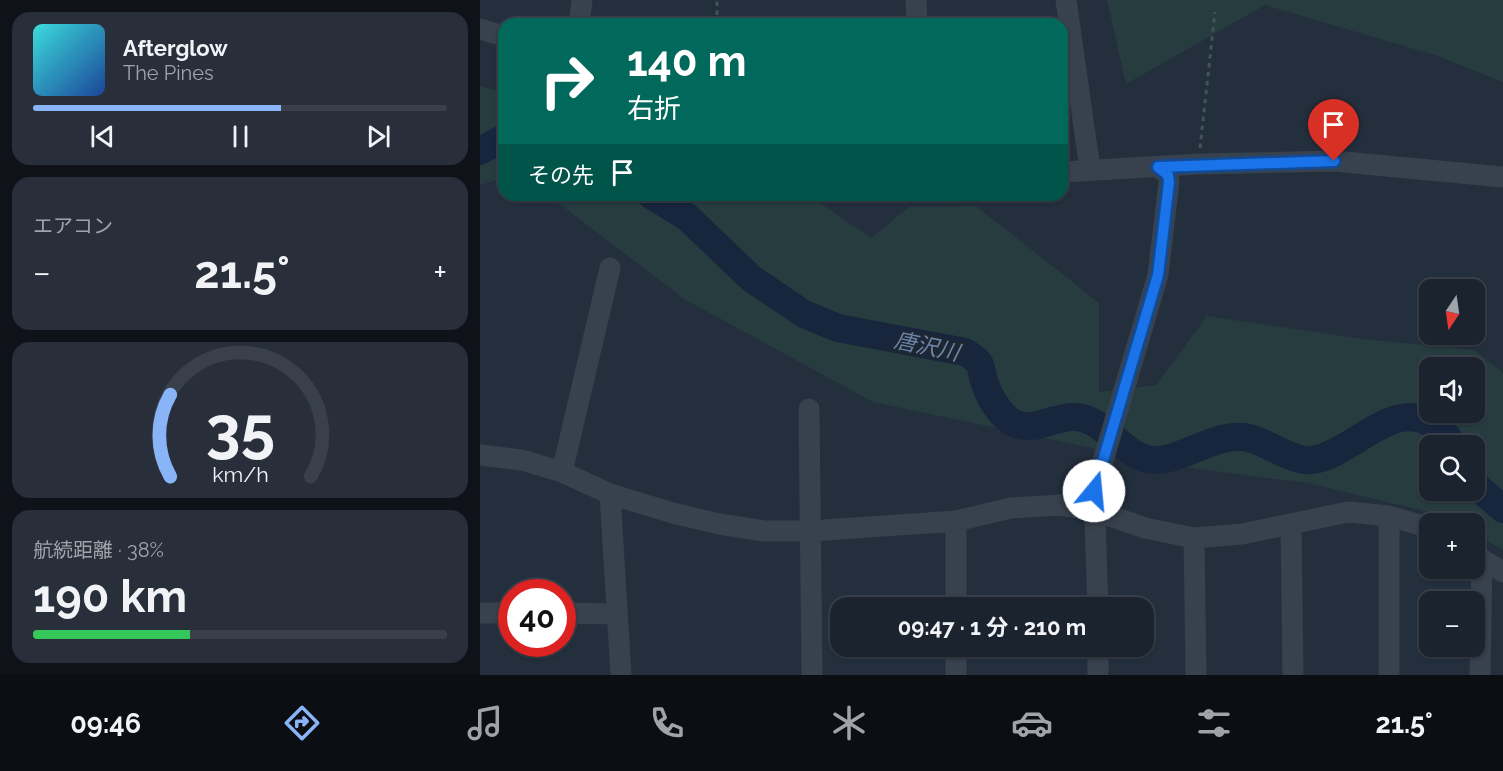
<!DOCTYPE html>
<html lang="ja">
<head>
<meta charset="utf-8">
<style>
	body { margin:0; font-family:Raleway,"Noto Sans JP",sans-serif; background:#282f3a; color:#f1f3f6; height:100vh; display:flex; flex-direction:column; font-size:22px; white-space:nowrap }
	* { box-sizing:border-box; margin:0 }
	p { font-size:20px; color:#a0a4aa }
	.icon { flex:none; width:33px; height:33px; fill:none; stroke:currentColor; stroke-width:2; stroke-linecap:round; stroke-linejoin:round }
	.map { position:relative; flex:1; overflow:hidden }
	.sheet { display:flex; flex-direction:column; gap:12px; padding:12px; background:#0f1319; width:480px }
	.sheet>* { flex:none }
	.guide { position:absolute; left:18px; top:18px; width:570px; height:183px; border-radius:18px; box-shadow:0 2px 4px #0004,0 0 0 2px #39404a; background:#00695c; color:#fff; overflow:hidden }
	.needle { width:39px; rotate:193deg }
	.controls { position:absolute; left:939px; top:279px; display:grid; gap:12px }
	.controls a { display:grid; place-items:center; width:66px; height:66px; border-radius:12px; background:#1b232e; box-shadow:0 2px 4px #0004,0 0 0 2px #39404a; font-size:30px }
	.speed { position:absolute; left:18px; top:579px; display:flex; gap:12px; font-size:30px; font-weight:700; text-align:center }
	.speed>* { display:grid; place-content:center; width:78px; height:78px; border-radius:50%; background:#1b232e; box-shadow:0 2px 4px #0004,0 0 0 2px #39404a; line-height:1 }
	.speed .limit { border:9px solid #d22; background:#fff; color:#111 }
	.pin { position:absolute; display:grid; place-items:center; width:51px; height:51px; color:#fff; margin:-62px -26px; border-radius:50% 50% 50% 0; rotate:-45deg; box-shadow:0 0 6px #0007 }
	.pin .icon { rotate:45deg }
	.me { position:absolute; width:66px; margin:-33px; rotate:17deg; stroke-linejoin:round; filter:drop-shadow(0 0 4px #0008) }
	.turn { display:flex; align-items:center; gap:21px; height:126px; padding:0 30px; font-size:27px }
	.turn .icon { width:78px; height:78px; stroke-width:2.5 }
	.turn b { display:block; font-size:42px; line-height:51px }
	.then { display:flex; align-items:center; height:57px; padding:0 30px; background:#0003; gap:12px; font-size:22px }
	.big { font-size:45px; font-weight:700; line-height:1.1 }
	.sheet .tile { flex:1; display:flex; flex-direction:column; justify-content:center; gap:9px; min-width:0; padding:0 21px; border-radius:18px; background:#282f3a }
	.sheet .dial { align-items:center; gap:0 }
	.dial svg { height:156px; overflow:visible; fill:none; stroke:#39404a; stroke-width:7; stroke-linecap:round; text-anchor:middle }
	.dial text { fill:#f1f3f6; stroke:none }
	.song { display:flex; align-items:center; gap:18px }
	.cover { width:72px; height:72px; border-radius:9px; background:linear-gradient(135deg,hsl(180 70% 55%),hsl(220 70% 35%)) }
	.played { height:6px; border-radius:3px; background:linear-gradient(90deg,#8ab4f8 60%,#39404a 60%) }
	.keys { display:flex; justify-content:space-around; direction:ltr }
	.heat { display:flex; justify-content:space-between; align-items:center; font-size:33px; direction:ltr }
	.charge { height:9px; border-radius:4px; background:linear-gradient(90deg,#34c759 38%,#39404a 0) }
	.trip { position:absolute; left:350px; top:597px; width:324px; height:60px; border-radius:18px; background:#1b232e; box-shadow:0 2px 4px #0004,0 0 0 2px #39404a; font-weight:700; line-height:60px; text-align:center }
	.tab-bar { display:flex; height:96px; justify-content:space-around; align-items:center; background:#0b0e12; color:#a0a4aa }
	.tab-bar .icon { width:42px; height:42px }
	.tab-bar .current { color:#8ab4f8 }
	.tab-bar b { font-size:27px; color:#f1f3f6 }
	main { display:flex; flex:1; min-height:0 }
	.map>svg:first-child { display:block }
	.green { fill:#263c3f; fill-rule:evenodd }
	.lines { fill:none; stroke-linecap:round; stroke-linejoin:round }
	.river { stroke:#17263c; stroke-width:28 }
	.path { stroke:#3f5557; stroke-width:3; stroke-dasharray:4.5 4.5; stroke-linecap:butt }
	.minor { stroke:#38414e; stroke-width:21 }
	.route-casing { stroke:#114b97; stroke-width:15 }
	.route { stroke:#1a73e8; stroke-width:10 }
	.labels { text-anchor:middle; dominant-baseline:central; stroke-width:6; stroke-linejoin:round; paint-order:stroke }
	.water-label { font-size:22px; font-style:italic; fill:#6d86a8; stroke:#1d2633 }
</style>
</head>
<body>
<main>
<section class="sheet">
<div class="tile">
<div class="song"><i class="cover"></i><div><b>Afterglow</b><p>The Pines</p></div></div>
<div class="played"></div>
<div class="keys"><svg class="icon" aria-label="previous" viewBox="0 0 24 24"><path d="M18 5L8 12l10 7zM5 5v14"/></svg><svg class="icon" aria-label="pause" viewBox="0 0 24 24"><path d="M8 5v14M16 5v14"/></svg><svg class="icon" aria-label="next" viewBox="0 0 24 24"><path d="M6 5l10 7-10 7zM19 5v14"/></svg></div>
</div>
<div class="tile"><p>エアコン</p>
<div class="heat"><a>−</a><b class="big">21.5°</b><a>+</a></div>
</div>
<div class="tile dial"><svg viewBox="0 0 100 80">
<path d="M14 69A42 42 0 1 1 86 69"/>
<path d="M14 69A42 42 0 0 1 14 27" stroke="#8ab4f8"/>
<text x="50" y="56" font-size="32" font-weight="700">35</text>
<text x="50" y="72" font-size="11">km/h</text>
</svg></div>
<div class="tile"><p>航続距離 · 38%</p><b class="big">190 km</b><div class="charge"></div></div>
</section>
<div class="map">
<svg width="1023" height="675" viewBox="0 0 1023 675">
	<rect width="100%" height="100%" fill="#242f3e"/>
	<path class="green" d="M 627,0 L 1023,0 L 1023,82 L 958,56 L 785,5 L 646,84 Z
		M 0,86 L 24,93 L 24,178 L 0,185 Z
		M 68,195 L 328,195 L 391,238 L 429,207 L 496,206 L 619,303 L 619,392 L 676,385 L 727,316 L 882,339 L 994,350 L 1023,373 L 1023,549 L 995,535 L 994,524 L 972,523 L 949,512 L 828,483 L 703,467 L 393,402 L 204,299 ZM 950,368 L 994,368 L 994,412 L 950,412 ZM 950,446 L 994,446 L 994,490 L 950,490 Z"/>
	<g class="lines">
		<path class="river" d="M 0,151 L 24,138
			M 171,195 L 207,217 L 272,279 L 324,314 L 358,328 L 485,352 C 489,355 497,359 499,363 C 502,368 502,376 504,381 C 508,395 519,414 532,422 C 552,434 574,416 594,417 C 623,417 639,452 667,459 C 694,466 731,434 763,437 C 785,439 811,463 832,460 C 873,455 918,391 958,429 C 964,434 970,438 973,446
			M 994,484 L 1023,509"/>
		<path class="path" d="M 237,24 L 237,0
			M 720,148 L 735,12"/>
		<path class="minor" d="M 436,0 L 437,24
			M 586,0 L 610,169
			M 99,24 L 102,0
			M 0,29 L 24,36
			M 582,172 L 719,164 L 854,161 L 1023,177
			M 329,409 L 332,675
			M 0,455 L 42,460 L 82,472 L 130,494 L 193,513 L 239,524 L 284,531 L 331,531 L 476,521 L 531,508 L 580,505 L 614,510 L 665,528 L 714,538 L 762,534 L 868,512 L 909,516 L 950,528
			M 82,472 L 130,268
			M 130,494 L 141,675
			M 476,521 L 476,608
			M 811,524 L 813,675
			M 714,538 L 716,675
			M 994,555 L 1023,572
			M 618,608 L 614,491 L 678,275 L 689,182 L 688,175 L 678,167
			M 0,613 L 32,613
			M 82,613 L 137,614
			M 476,646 L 476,675
			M 618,675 L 618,646
			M 909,675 L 909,516
			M 1000,675 L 1002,559"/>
	</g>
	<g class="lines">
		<defs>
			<path id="route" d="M 614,491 L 678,275 L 689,182 L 688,175 L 678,167 L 854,161"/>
		</defs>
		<use href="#route" class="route-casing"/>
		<use href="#route" class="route"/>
	</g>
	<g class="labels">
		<g class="water-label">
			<text transform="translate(447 346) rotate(12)">唐沢川</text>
		</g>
	</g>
</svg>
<div class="controls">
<a><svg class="needle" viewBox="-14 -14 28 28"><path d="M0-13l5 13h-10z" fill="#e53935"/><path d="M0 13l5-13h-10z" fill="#a0a4aa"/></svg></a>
<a><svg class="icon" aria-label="sound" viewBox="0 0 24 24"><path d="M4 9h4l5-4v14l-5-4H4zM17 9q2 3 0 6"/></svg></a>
<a><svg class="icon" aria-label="search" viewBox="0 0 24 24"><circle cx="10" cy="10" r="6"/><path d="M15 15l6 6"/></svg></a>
<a>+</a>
<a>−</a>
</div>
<div class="speed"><div class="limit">40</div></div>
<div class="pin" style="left:854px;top:161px;background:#d93025"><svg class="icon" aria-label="arrive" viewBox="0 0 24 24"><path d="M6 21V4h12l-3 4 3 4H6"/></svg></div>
<svg class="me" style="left:614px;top:491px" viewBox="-20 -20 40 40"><circle r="19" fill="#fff"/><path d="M0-13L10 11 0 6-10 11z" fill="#1a73e8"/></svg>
<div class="trip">09:47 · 1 分 · 210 m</div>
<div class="guide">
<div class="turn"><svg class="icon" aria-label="right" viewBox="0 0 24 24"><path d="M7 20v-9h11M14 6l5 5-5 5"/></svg><div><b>140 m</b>右折</div></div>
<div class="then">その先<svg class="icon" aria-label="arrive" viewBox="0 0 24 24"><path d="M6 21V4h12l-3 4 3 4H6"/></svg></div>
</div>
</div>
</main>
<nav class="tab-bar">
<b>09:46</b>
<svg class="icon current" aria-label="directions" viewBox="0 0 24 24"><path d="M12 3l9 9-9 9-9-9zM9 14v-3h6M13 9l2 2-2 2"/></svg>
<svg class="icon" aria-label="music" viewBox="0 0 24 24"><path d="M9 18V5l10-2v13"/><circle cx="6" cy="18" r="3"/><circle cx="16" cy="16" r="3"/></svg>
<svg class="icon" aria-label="phone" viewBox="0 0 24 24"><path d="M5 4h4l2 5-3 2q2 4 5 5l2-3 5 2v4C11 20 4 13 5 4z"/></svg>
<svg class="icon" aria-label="climate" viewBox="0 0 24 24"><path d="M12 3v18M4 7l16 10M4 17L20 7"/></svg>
<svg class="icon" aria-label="car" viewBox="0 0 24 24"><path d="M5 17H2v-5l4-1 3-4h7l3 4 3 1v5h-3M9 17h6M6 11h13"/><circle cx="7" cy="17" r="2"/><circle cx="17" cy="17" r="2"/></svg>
<svg class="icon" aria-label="filters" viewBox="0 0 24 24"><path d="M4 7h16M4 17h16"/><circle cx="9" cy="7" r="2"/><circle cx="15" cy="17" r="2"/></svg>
<b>21.5°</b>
</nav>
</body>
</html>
